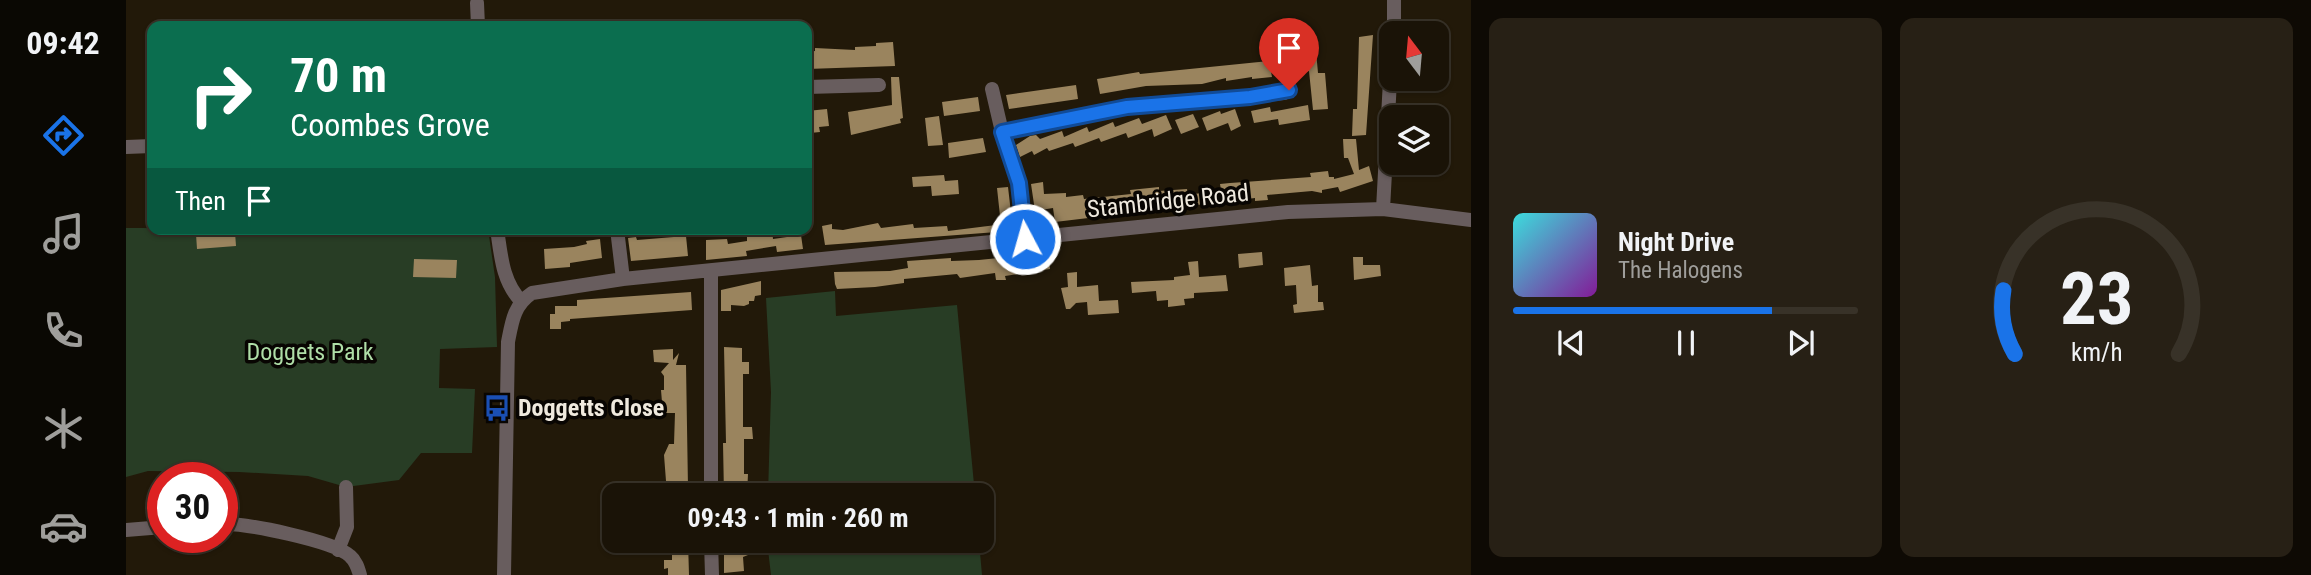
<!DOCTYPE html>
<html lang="en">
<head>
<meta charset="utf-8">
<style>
	body { margin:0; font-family:"Roboto Condensed",sans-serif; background:#272015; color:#f1f3f6; height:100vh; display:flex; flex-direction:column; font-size:26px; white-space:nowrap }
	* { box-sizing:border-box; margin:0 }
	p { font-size:23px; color:#9f9e9b }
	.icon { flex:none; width:38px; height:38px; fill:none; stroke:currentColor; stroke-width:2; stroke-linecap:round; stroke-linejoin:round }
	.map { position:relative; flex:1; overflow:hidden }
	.details { display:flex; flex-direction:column; gap:18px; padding:18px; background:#0e0a04; width:840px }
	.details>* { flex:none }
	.hud { position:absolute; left:21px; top:21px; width:665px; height:214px; border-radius:14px; box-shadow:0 2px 5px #0004,0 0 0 2px #383228; background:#0b6e4f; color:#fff; overflow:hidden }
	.needle { width:46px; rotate:344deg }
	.controls { position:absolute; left:1253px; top:21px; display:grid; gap:14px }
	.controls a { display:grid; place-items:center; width:70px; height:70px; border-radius:14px; background:#1a1307; box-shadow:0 2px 5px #0004,0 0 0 2px #383228; font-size:35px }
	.speed { position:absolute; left:21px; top:462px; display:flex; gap:14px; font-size:35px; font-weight:700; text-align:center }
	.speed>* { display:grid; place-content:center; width:91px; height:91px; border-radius:50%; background:#1a1307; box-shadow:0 2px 5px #0004,0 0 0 2px #383228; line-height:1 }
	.speed .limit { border:10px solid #d22; background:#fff; color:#111 }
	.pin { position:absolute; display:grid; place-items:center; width:60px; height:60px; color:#fff; margin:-72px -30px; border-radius:50% 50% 50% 0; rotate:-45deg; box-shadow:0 0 7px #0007 }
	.pin .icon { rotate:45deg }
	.me { position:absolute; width:77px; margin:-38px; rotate:354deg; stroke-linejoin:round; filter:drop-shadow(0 0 5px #0008) }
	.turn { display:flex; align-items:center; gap:24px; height:147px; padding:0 28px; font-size:32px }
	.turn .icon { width:91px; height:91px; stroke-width:2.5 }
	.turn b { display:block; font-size:49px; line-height:60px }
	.then { display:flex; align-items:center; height:66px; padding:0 28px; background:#0003; gap:14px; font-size:26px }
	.details .widget { flex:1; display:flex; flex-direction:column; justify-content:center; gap:10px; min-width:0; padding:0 24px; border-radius:14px; background:#272015 }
	.details .dial { align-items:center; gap:0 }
	.dial svg { height:182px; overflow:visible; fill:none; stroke:#383228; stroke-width:7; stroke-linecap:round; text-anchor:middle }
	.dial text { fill:#f1f3f6; stroke:none }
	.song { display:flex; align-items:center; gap:21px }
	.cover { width:84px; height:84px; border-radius:10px; background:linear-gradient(135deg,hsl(180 70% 55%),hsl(290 70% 35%)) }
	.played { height:7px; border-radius:4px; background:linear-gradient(90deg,#1a73e8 75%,#383228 75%) }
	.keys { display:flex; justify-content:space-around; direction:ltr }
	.details .tiles { flex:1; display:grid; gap:18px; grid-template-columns:repeat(2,1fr) }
	.trip { position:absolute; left:476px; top:483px; width:392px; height:70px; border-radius:14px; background:#1a1307; box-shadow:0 2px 5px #0004,0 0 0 2px #383228; font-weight:700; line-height:70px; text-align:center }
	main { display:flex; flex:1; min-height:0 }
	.tabs { display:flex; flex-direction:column; width:126px; justify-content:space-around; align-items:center; background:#0a0803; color:#9f9e9b }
	.tabs .icon { width:49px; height:49px }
	.tabs .selected { color:#1a73e8 }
	.tabs b { font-size:32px; color:#f1f3f6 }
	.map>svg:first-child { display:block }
	.green { fill:#283d25 }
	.building { fill:#9a845e }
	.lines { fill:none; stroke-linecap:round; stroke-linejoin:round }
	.minor { stroke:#685d5e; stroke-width:14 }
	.route-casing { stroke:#114b97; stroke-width:18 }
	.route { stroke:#1a73e8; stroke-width:12 }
	.labels { text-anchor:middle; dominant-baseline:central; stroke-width:7; stroke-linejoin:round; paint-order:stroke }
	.street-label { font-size:24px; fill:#efe9de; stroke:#080502 }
	.park-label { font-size:24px; fill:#afdea7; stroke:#080502 }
	.poi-label { font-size:24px; font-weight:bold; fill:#efe9de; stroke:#080502; text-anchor:start }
</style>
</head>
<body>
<main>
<nav class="tabs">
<b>09:42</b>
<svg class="icon selected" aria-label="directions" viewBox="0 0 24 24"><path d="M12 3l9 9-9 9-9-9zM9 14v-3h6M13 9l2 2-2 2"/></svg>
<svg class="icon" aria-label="music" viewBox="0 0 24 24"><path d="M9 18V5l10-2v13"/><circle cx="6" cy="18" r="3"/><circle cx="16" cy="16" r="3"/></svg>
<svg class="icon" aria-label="phone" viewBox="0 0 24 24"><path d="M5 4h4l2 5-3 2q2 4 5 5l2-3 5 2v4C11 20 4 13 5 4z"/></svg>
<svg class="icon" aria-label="climate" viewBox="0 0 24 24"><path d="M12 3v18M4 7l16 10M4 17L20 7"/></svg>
<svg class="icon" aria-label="car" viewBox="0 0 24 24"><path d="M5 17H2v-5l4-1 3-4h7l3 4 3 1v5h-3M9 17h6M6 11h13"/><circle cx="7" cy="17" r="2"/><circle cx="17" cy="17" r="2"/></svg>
</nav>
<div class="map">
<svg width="1345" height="575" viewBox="0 0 1345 575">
	<rect width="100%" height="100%" fill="#221909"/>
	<path class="green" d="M 0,228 L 362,229 L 369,277 L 371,347 L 314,349 L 313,388 L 349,389 L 346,453 L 295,453 L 273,480 L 220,487 L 182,476 L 113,472 L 22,471 L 0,477 Z
		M 709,291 L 710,316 L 831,305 L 849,495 L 642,495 L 645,392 L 640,298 Z
		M 641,541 L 853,541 L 856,575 L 645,575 Z"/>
	<path class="building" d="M 1247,35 L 1240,135 L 1226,136 L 1227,109 L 1231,109 L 1233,37 Z
		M 1189,40 L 1192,73 L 1199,73 L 1202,109 L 1187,110 L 1183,71 L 1178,72 L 1174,41 Z
		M 767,42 L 769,66 L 681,69 L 681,52 L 689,51 L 689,48 L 729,50 L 729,47 L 750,46 L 750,43 Z
		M 1143,61 L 1146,77 L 1126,79 L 1126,77 L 1100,81 L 1100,78 L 1076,84 L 1020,86 L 974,94 L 971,79 L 1013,72 L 1014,74 Z
		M 765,77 L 773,77 L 777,118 L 774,119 L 775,123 L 725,135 L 722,112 L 766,105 Z
		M 950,85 L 952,99 L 883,109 L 880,95 Z
		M 852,97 L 854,111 L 818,116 L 816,102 Z
		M 1182,105 L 1184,120 L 1153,125 L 1152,119 L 1128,123 L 1125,111 L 1144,107 L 1145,112 Z
		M 701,109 L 703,126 L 693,127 L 694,132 L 684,133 L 684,127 L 681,127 L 681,111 Z
		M 1109,109 L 1115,126 L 1105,131 L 1102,123 L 1081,131 L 1076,118 L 1094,111 L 1095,114 Z
		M 1067,114 L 1073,127 L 1055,134 L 1049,120 Z
		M 1040,115 L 1046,129 L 1028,137 L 1026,129 L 1002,138 L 1000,133 L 975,142 L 973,138 L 949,147 L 947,143 L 923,151 L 921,148 L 908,155 L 906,151 L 894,157 L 890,145 L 904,136 L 910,135 L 914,139 L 936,131 L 938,137 L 961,127 L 963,132 L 987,122 L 989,127 L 1013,118 L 1016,124 Z
		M 813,116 L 817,145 L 802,146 L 799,118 Z
		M 857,138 L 860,152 L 823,158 L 822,143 Z
		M 1217,139 L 1230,139 L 1233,170 L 1243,166 L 1247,181 L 1214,192 L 1212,187 L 1196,190 L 1196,193 L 1186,191 L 1141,195 L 1142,200 L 1129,201 L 1129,198 L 929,222 L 927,208 L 909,211 L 905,184 L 917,182 L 918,194 L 940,193 L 940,197 L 957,195 L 958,199 L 1005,194 L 1004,190 L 1033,187 L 1033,191 L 1061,189 L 1062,195 L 1095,190 L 1094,184 L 1104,183 L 1185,177 L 1184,173 L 1202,171 L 1203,177 L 1208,177 L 1208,179 L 1228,174 L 1222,158 L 1218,158 Z
		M 818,175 L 819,181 L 832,180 L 833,194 L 806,196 L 805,186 L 787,187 L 786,177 Z
		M 882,187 L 885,213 L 874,216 L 871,188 Z
		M 752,223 L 755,228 L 787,224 L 788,228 L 821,226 L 822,231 L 870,225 L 871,232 L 699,245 L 696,226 L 706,224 L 706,229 L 717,230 Z
		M 634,229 L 646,229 L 647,239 L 675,235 L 677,249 L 651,252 L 650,246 L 620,251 L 621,256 L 580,260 L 580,240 L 601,239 L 602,244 L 621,241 L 621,233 L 634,232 Z
		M 109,232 L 110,246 L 71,249 L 70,234 Z
		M 560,236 L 562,256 L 505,261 L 502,238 L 510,237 L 511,240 Z
		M 474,239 L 476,258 L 444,263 L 444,267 L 419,269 L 418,249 L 448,247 L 461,244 L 460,241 Z
		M 1136,252 L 1137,265 L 1113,268 L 1112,254 Z
		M 922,253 L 924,269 L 879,276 L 880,280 L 870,280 L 869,273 L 834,278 L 831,274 L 778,279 L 778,283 L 749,287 L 711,289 L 709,284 L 708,272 L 764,271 L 782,268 L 781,261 L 825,258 L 825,261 L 853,260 Z
		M 1227,257 L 1237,257 L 1237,265 L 1254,265 L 1255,276 L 1228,280 Z
		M 288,259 L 331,260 L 330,278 L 287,277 Z
		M 1072,261 L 1073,277 L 1100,275 L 1102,291 L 1068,293 L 1068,298 L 1058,299 L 1059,305 L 1042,307 L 1042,300 L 1031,301 L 1030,291 L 1006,293 L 1005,282 L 1048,280 L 1048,277 L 1064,275 L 1062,262 Z
		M 1184,265 L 1186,286 L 1192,285 L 1192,302 L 1197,302 L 1198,310 L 1168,313 L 1167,305 L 1171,304 L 1170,285 L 1159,286 L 1158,268 Z
		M 951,272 L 951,287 L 972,285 L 973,301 L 992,300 L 993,313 L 962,315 L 961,302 L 950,303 L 944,309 L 940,309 L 935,288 L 942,287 L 941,273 Z
		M 635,281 L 635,295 L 629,296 L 628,301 L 623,301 L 623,304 L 618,306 L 605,305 L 605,311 L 595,311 L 595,290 Z
		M 565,292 L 566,310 L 444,319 L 444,321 L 435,322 L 435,329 L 424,329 L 424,314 L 429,314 L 429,306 L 451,306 L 451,300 Z
		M 598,347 L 616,348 L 616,362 L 623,362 L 623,374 L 617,374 L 617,427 L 626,427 L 627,439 L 618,439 L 618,474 L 622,474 L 621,495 L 598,495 L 597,443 L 600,443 Z
		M 547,349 L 547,360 L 553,353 L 550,365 L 560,365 L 562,488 L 556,488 L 556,493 L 536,494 L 535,481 L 540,481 L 538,455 L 543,444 L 548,444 L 549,413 L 535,413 L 533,402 L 536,402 L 535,390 L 538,390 L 538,376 L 535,372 L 543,363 L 528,362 L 527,350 Z
		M 550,541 L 562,541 L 563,575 L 542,575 L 542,568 L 538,569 L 538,560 L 546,560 L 546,554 L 550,554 Z
		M 598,545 L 621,545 L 622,555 L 617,557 L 618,571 L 598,573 Z"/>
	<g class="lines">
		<path class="minor" d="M 351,3 L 352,26
			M 1268,33 L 1268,0
			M 681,87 L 753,85
			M 866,89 L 876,132 L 893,183 L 899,239
			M 876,132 L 1001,107 L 1158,93 L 1163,90 L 1161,52
			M 0,147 L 26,146
			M 1257,209 L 1265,62
			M 371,229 C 375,255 376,281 395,301
			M 491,229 L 497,279
			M 585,272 L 585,495
			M 96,524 C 120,523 208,541 224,556 C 230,561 232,568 234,575
			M 0,530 L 37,527
			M 585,541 L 586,575
			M 212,550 L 221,527 L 220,487
			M 378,575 L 382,342 C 386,321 388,305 406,293 L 497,279 L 1162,212 L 1257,209 L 1345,220"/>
	</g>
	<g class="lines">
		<defs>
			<path id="route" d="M 899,239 L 893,183 L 876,132 L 1001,107 L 1124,97 L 1163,90"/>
		</defs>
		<use href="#route" class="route-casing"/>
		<use href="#route" class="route"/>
	</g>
	<defs>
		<symbol id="bus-bare" viewBox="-9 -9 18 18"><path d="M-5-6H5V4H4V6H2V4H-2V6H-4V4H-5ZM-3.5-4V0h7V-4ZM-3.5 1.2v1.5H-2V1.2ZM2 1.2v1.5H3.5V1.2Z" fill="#1a4fb4" stroke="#080502" stroke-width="2.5" paint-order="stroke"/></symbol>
	</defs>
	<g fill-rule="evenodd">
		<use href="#bus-bare" x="352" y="389" width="38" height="38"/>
	</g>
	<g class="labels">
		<g class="street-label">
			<text transform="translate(1042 201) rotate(-6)">Stambridge Road</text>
		</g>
		<g class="park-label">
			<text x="184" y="352">Doggets Park</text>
		</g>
		<g class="poi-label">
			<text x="392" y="408">Doggetts Close</text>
		</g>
	</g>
</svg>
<div class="controls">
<a><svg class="needle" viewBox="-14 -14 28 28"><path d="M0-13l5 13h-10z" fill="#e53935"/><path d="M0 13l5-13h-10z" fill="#9f9e9b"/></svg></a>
<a><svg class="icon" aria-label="layers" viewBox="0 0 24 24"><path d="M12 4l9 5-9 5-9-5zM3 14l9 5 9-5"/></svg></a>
</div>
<div class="speed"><div class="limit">30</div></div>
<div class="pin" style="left:1163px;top:90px;background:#d93025"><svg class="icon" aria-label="arrive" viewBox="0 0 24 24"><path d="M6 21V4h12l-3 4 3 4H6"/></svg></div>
<svg class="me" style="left:899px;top:239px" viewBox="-20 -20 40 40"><circle r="17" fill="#1a73e8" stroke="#fff" stroke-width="3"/><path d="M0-11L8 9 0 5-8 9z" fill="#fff"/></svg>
<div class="trip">09:43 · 1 min · 260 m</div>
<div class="hud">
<div class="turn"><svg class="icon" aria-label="right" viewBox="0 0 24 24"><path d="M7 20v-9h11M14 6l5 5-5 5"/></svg><div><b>70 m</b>Coombes Grove</div></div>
<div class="then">Then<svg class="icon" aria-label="arrive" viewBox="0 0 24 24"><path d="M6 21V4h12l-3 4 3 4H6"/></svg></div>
</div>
</div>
<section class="details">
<div class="tiles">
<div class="widget">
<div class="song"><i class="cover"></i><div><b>Night Drive</b><p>The Halogens</p></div></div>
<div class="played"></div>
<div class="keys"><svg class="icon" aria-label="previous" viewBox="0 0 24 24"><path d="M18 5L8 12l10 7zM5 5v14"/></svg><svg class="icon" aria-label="pause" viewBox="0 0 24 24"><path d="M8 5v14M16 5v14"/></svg><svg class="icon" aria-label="next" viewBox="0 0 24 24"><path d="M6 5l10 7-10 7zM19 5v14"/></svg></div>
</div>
<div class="widget dial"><svg viewBox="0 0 100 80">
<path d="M14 69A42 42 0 1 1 86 69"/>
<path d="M14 69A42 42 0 0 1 9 41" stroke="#1a73e8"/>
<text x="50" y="56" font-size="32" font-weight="700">23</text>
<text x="50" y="72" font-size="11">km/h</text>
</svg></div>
</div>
</section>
</main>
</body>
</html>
